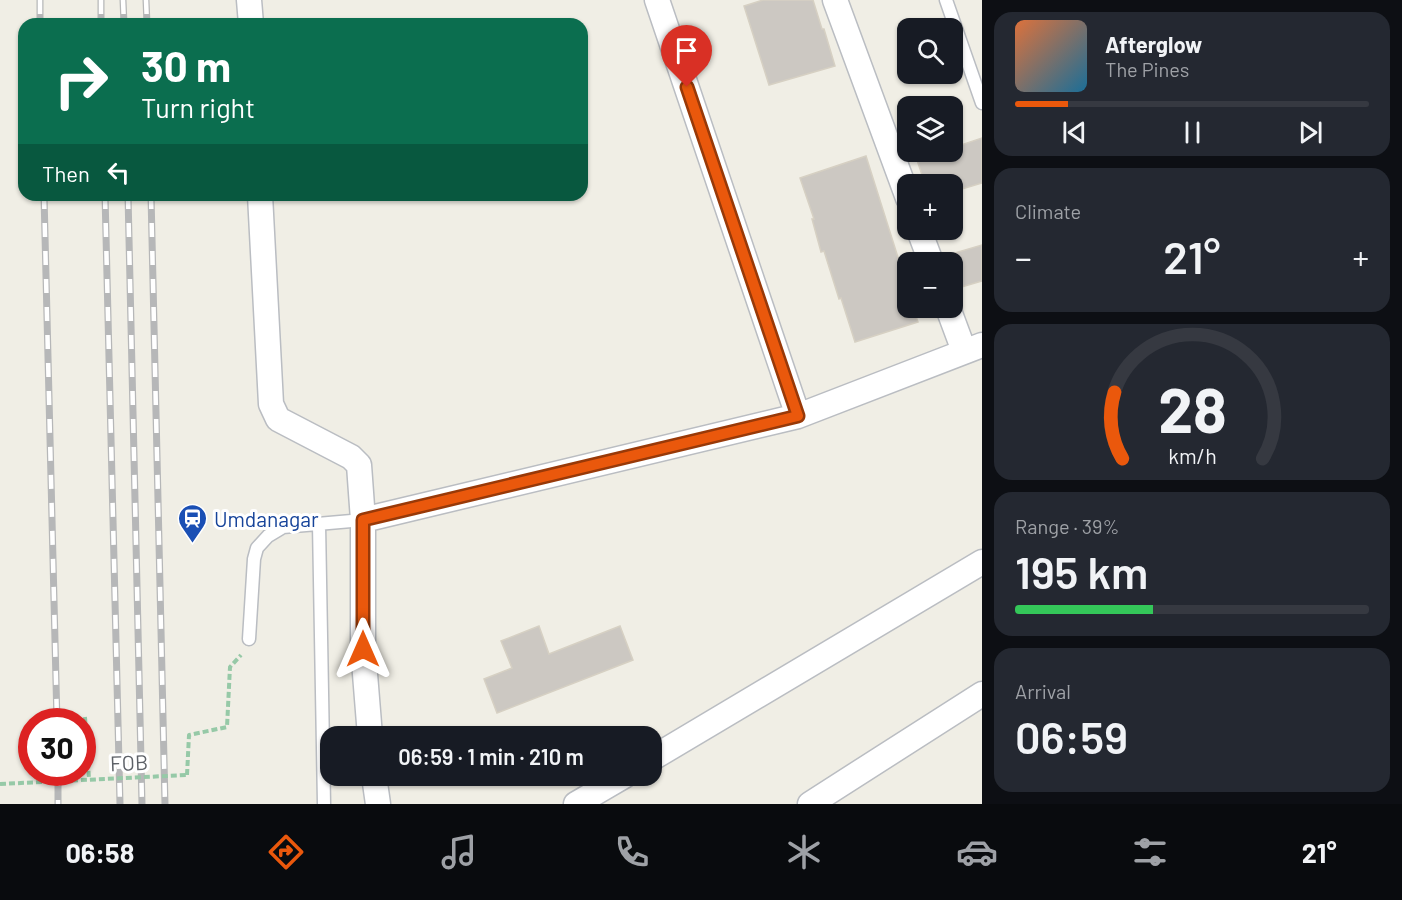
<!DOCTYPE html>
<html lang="en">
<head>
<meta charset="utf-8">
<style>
	body { margin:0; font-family:Barlow,sans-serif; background:#242831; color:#f1f3f6; height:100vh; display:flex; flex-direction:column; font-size:22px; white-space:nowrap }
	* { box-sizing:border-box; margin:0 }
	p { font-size:20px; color:#9ea1a6 }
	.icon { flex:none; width:33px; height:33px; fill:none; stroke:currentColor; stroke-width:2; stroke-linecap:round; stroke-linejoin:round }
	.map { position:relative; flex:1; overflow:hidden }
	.side { display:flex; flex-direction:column; gap:12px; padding:12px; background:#0d0f14; width:420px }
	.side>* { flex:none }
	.guide { position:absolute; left:18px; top:18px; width:570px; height:183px; border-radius:18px; box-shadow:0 2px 4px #0004; background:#0b6e4f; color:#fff; overflow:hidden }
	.buttons { position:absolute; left:897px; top:18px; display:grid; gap:12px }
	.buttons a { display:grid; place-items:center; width:66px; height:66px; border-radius:12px; background:#171b24; box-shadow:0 2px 4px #0004; font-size:30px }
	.speed { position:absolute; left:18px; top:708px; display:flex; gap:12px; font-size:30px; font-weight:700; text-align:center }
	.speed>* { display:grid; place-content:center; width:78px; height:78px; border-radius:50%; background:#171b24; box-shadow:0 2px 4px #0004; line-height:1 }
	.speed .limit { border:9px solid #d22; background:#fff; color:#111 }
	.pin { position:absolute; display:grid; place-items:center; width:51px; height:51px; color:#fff; margin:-62px -26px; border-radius:50% 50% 50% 0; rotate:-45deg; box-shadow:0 0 6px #0007 }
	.pin .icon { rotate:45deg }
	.me { position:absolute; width:66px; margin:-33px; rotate:0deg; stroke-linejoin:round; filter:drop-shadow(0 0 4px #0008) }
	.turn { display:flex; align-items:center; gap:21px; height:126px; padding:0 24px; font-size:27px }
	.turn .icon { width:78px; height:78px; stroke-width:2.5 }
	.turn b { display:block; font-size:42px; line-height:51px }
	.then { display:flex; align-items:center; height:57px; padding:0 24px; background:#0003; gap:12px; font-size:22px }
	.big { font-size:45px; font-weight:600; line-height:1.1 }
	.side .card { flex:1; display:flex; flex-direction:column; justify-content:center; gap:9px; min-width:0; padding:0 21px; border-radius:18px; background:#242831 }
	.side .dial { align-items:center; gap:0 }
	.dial svg { height:156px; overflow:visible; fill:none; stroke:#363941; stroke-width:7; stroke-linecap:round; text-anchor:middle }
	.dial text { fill:#f1f3f6; stroke:none }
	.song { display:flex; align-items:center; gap:18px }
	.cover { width:72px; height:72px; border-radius:9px; background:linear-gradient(135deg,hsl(20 70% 55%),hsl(200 70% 35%)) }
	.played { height:6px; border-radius:3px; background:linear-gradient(90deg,#ea580c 15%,#363941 15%) }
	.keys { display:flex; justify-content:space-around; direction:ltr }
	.heat { display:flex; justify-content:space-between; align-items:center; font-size:33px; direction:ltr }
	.charge { height:9px; border-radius:4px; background:linear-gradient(90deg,#34c759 39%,#363941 0) }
	.trip { position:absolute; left:320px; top:726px; width:342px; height:60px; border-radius:18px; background:#171b24; box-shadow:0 2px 4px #0004; font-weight:600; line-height:60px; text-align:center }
	.tab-bar { display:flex; height:96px; justify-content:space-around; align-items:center; background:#090b0e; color:#9ea1a6 }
	.tab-bar .icon { width:42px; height:42px }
	.tab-bar .current { color:#ea580c }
	.tab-bar b { font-size:27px; color:#f1f3f6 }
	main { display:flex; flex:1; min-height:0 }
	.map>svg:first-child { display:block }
	.building { fill:#ccc8c2; stroke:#d6d0c3; stroke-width:1.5 }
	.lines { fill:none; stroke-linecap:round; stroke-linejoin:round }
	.lane-casing { stroke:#babdc2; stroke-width:15 }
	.street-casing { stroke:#babdc2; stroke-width:27 }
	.path { stroke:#96c9a7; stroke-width:4; stroke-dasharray:6 3; stroke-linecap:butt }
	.lane { stroke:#fff; stroke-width:12 }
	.street { stroke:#fff; stroke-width:24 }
	.rail-casing { stroke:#b6b7b8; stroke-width:7 }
	.rail { stroke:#fff; stroke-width:4.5; stroke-dasharray:14; stroke-linecap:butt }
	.path-bridge { stroke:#96c9a7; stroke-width:4; stroke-dasharray:6 3; stroke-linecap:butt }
	.route-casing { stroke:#983908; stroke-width:15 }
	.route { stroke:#ea580c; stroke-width:10 }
	.labels { text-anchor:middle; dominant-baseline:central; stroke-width:6; stroke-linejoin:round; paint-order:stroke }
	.transit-label { font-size:21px; fill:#164399; stroke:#fff; text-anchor:start }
	.street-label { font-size:21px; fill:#5d6167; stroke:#fff }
</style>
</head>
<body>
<main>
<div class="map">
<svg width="982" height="804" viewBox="0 0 982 804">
	<rect width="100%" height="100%" fill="#f0eee5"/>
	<path class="building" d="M 763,0 L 813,0 L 822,29 L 824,29 L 835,66 L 769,85 L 744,6 Z
		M 982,138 L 982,183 L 952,192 L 952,184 L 925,184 L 917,160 L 943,152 L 952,152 L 952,148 Z
		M 866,156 L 908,289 L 908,308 L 913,308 L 918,322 L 855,342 L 841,298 L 839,299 L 824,251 L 821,252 L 812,219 L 814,219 L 800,178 Z
		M 982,245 L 982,281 L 958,288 L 952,272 L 952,262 L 950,262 L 948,255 Z
		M 539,626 L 549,654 L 620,626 L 633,660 L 497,713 L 484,679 L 512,668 L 501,641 Z"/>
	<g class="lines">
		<defs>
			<path id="lane" d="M 946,0 L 982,103
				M 319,524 L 324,804
				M 249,639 L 254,559 L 257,548 L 268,536 L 283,527 L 363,520"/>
			<path id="street" d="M 249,0 L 251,24
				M 657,0 L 798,416
				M 835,0 L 908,198
				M 260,195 L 271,404 L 278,419 L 351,457 L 359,465 L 363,520 L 798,416 L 982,345
				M 919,230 L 931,262
				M 948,308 L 964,351
				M 363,520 L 363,649 L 370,736
				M 651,759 L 982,562
				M 374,776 L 378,804
				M 576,804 L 624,776
				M 810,804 L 982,694"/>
		</defs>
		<use href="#lane" class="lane-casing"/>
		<use href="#street" class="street-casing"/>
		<path class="path" d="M 85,717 L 89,779
			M 187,775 L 189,735 L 227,727 L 230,667 L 241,655"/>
		<use href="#lane" class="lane"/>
		<use href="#street" class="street"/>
		<defs>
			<path id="rail" d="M 40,0 L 40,24
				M 101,0 L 101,24
				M 123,0 L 124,24
				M 146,0 L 147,24
				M 44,195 L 57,722
				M 105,195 L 120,804
				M 128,195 L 142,804
				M 151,195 L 165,804
				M 58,772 L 58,804"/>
		</defs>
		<use href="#rail" class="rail-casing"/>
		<use href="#rail" class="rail"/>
		<path class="path-bridge" d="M 0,784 L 187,775"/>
	</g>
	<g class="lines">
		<defs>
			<path id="route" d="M 363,649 L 363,520 L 798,416 L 687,87"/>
		</defs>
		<use href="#route" class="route-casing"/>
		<use href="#route" class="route"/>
	</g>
	<defs>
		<symbol id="station-pin" viewBox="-11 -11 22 30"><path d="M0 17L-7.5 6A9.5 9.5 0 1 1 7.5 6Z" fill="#1a4fb4" stroke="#fff"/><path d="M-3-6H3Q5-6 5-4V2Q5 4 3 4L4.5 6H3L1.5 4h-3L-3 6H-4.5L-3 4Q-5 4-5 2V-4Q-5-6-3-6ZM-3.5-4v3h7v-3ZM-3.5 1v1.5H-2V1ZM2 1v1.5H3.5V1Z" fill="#fff"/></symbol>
	</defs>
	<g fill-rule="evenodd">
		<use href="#station-pin" x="176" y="502" width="33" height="45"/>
	</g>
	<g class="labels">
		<g class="transit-label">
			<text x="214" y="518">Umdanagar</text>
		</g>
		<g class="street-label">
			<text transform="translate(129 762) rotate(-2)">FOB</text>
		</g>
	</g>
</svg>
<div class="buttons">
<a><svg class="icon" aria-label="search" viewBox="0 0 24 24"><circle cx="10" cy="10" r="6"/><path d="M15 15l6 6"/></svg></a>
<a><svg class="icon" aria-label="layers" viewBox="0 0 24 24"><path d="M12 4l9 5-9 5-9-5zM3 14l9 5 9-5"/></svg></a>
<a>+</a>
<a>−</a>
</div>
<div class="speed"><div class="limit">30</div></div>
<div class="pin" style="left:687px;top:87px;background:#d93025"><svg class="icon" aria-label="arrive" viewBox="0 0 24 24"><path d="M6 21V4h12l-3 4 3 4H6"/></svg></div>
<svg class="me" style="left:363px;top:649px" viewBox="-20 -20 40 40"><path d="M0-17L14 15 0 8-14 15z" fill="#ea580c" stroke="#fff" stroke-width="4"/></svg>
<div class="trip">06:59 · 1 min · 210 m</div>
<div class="guide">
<div class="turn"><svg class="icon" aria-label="right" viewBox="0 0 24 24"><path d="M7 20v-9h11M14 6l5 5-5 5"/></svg><div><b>30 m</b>Turn right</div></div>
<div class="then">Then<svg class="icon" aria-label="left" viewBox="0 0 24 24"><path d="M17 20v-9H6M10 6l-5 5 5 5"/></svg></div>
</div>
</div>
<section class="side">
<div class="card">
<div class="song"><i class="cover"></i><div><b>Afterglow</b><p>The Pines</p></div></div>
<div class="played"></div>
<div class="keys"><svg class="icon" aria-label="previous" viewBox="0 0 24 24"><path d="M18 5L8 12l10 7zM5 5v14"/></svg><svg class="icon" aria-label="pause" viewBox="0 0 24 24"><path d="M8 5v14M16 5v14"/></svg><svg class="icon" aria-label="next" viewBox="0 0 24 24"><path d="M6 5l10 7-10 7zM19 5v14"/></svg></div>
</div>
<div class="card"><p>Climate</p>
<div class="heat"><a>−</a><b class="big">21°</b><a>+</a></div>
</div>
<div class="card dial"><svg viewBox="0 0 100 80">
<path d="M14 69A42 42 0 1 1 86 69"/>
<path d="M14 69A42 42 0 0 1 10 35" stroke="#ea580c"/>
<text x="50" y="56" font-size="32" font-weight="700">28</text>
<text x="50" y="72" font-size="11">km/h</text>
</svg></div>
<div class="card"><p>Range · 39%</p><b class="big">195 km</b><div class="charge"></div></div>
<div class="card"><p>Arrival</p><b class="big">06:59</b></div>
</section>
</main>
<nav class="tab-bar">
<b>06:58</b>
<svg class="icon current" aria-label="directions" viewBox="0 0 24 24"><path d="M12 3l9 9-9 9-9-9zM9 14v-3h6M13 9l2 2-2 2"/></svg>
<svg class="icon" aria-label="music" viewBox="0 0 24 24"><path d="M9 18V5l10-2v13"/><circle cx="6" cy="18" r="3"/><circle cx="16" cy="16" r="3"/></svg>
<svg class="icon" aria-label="phone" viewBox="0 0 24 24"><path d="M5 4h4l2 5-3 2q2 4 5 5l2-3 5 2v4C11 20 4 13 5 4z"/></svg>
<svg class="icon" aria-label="climate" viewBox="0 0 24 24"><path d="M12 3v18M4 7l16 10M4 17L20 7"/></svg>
<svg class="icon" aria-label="car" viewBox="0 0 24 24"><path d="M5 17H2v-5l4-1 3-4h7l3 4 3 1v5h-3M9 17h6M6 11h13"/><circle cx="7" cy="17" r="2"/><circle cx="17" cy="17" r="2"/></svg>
<svg class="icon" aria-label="filters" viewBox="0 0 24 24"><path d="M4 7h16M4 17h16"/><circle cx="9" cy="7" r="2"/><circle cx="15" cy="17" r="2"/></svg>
<b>21°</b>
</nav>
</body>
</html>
